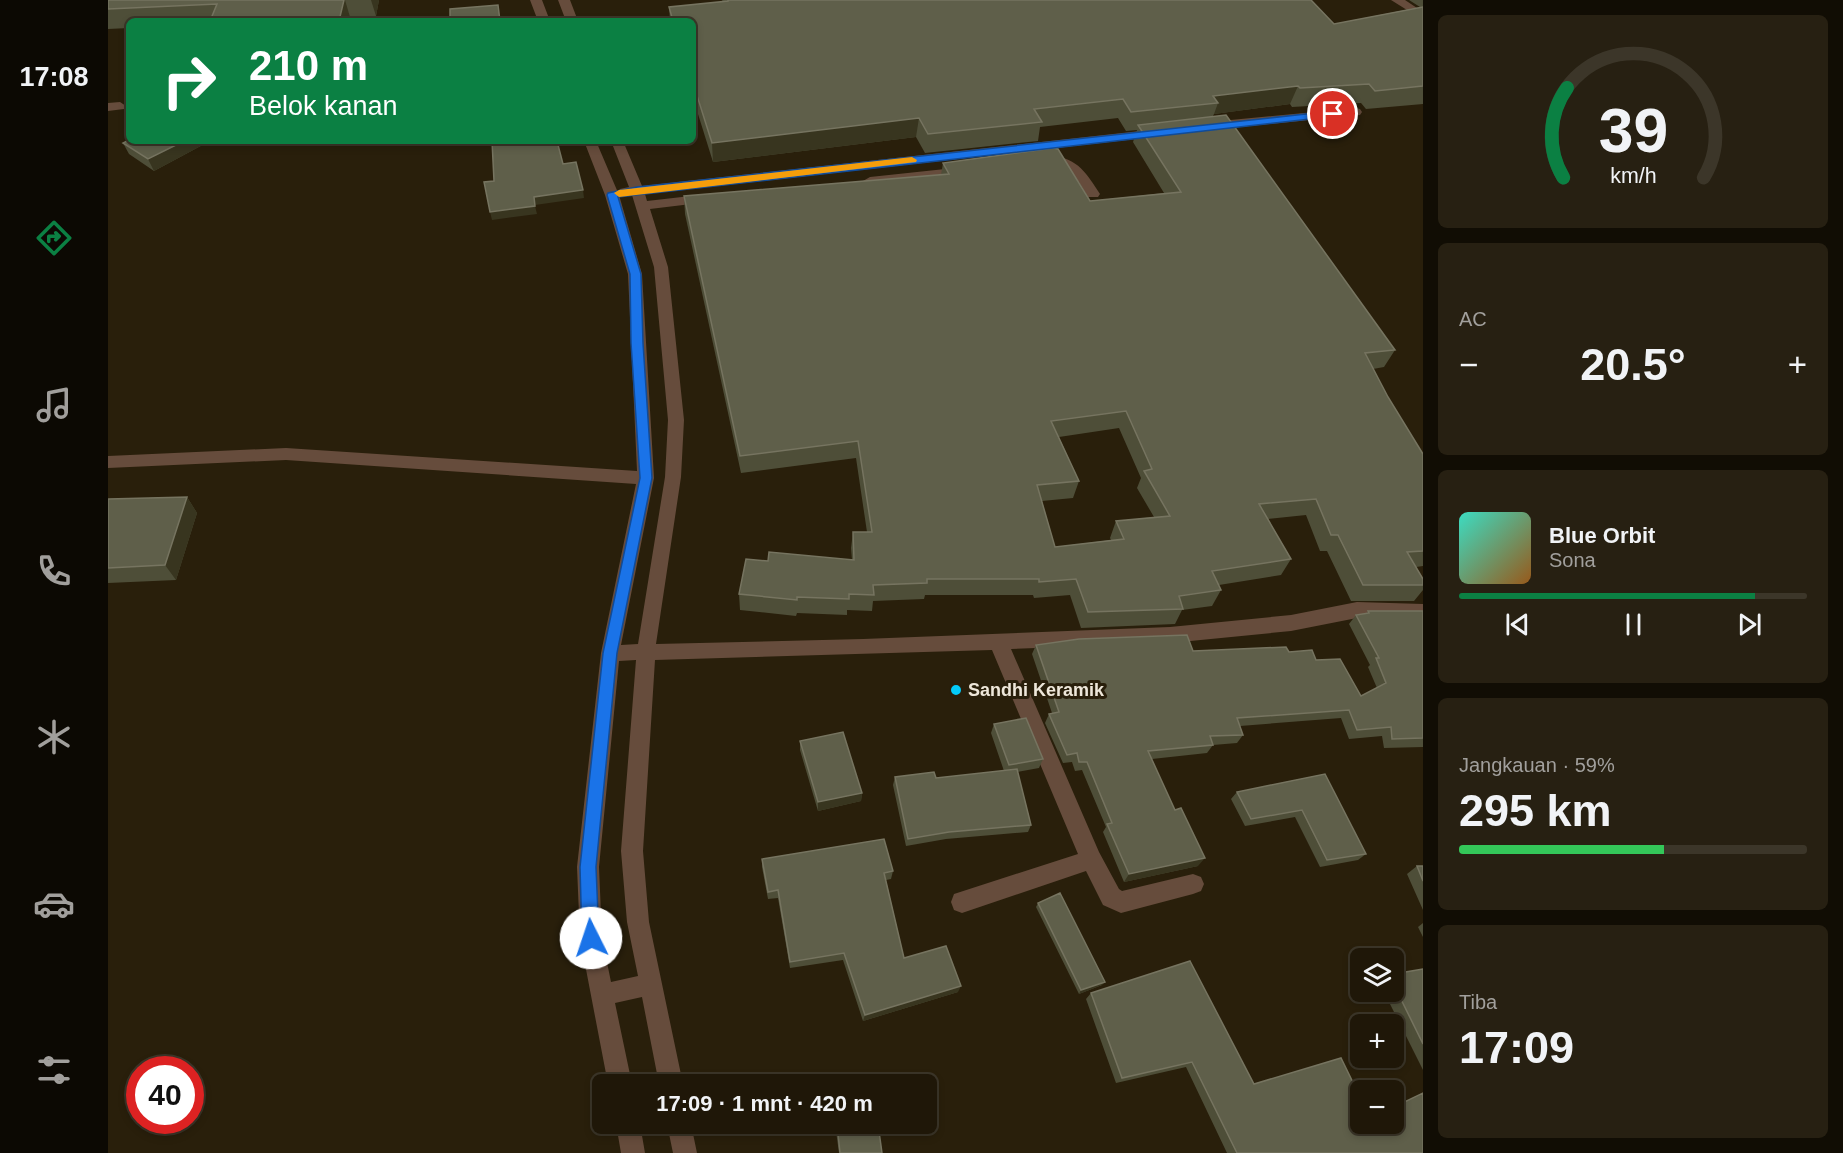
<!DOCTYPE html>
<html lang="id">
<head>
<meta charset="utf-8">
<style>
	body { margin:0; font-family:Helvetica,sans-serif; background:#272012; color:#f1f3f6; height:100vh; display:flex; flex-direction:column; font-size:22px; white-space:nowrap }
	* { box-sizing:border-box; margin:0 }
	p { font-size:20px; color:#a19f9c }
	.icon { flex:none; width:33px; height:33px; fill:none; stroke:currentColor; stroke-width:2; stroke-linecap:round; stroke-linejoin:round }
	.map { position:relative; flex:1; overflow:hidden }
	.side { display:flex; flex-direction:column; gap:15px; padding:15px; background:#110d04; width:420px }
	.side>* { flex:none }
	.top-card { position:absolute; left:18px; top:18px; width:570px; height:126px; border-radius:9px; box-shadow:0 3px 9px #0003,0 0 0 2px #3c3629; background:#0b8043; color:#fff; overflow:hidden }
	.tools { position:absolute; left:1242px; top:948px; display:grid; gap:12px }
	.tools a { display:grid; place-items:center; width:54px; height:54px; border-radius:9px; background:#1f1708; box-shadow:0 3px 9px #0003,0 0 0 2px #3c3629; font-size:30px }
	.speed { position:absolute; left:18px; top:1056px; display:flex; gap:12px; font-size:30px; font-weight:700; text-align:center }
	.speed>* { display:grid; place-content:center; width:78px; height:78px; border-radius:50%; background:#1f1708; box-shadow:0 3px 9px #0003,0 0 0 2px #3c3629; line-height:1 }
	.speed .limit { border:9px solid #d22; background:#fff; color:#111 }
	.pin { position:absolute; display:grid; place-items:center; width:51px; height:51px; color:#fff; margin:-26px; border:3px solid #fff; border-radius:50%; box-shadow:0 2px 6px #0007 }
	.me { position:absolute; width:66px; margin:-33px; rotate:356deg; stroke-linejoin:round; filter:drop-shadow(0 0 4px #0008) }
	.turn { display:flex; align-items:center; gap:21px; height:126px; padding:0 24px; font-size:27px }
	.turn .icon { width:78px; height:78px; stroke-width:2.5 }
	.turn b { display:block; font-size:42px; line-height:51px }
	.big { font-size:45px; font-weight:800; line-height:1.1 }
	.side .card { flex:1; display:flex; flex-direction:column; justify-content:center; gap:9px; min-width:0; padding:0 21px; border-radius:9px; background:#272012 }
	.side .dial { align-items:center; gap:0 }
	.dial svg { height:156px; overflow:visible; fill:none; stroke:#3c3629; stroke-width:7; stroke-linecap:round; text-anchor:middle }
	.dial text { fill:#f1f3f6; stroke:none }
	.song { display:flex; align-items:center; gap:18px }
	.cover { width:72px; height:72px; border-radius:9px; background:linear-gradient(135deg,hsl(170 70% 55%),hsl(30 70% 35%)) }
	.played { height:6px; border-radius:3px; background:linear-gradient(90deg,#0b8043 85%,#3c3629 85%) }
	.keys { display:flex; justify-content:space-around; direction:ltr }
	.heat { display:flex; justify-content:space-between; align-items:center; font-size:33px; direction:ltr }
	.charge { height:9px; border-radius:4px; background:linear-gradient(90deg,#34c759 59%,#3c3629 0) }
	.trip { position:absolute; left:484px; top:1074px; width:345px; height:60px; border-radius:9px; background:#1f1708; box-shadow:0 3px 9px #0003,0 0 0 2px #3c3629; font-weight:800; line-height:60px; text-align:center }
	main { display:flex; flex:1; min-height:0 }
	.menu { display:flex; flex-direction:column; width:108px; justify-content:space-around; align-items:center; background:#0c0903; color:#a19f9c }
	.menu .icon { width:42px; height:42px }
	.menu .on { color:#0b8043 }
	.menu b { font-size:27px; color:#f1f3f6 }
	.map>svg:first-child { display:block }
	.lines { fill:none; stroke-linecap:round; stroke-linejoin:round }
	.minor { fill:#664c3c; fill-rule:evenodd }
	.wall { fill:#4e4e38; fill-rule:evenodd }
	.shaded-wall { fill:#38351f }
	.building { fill:#5f5f4a; stroke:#767460; stroke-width:1.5; fill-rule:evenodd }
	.route { fill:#1a73e8; stroke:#114b97; stroke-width:1.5 }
	.slow { fill:#f59e0b }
	.poi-dot { fill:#04cbf9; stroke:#291f0b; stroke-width:2 }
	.labels { text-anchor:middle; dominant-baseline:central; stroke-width:6; stroke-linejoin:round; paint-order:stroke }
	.poi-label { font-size:18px; font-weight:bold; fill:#eee7da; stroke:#291f0b; text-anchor:start }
</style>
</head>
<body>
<main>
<nav class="menu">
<b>17:08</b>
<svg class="icon on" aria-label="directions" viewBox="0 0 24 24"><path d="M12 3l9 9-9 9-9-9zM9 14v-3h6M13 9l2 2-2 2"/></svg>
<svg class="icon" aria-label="music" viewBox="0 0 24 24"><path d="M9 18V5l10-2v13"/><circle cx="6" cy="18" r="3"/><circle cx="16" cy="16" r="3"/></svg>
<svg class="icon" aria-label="phone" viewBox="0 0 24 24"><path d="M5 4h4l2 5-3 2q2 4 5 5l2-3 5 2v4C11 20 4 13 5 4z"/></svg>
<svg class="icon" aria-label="climate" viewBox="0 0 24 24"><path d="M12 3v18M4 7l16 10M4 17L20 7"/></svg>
<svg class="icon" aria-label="car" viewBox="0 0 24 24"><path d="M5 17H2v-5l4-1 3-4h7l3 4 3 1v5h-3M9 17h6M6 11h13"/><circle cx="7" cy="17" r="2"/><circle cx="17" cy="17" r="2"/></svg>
<svg class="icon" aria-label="filters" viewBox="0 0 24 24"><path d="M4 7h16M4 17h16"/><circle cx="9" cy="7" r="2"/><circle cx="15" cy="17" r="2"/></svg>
</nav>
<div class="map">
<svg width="1315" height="1153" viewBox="0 0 1315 1153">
	<rect width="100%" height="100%" fill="#291f0b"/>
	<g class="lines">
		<path class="minor" d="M 422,0 L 434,0 L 442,21 L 430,21 Z
			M 450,0 L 462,0 L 470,21 L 458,21 Z
			M 1283,0 L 1297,0 L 1315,12 L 1315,20 Z
			M 12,102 L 18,106 L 16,109 L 0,111 L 0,103 Z
			M 1248,108 L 1252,109 L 1254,112 L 1252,115 L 1102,130 L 1096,126 L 1102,122 Z
			M 1050,129 L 1055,130 L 1056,133 L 1055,136 L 537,194 L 539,201 L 600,194 L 607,198 L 600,202 L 542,209 L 560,267 L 576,420 L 573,477 L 548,644 L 755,639 L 1062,627 L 1183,615 L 1249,602 L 1315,604 L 1315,620 L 1249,618 L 1183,631 L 1062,643 L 903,649 L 991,852 L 1011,889 L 1014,891 L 1085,874 L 1093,877 L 1096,884 L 1093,891 L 1085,894 L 1013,913 L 995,905 L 978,871 L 854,913 L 846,910 L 843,902 L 846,894 L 970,854 L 884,650 L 547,660 L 535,851 L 541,922 L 575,1084 L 551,1084 L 534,997 L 507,1003 L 524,1084 L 500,1084 L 472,938 L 469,867 L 493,653 L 528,484 L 178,460 L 0,468 L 0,456 L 178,448 L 529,471 L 520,274 L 497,195 L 476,141 L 488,141 L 511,195 L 534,274 L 546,478 L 513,645 L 530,644 L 557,477 L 560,420 L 546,267 L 524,195 L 517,196 L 510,192 L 512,189 L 521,187 L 503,141 L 515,141 L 534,186 ZM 528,660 L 513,851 L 519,922 L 530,976 L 503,982 L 494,938 L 491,867 L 511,661 Z
			M 944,156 C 970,158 979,174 992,194 L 990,197 L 980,197 C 973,186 965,168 951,165 C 942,163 934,167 927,161 L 929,158 Z
			M 856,167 L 861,168 L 863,171 L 861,174 L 762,185 L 755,181 L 762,177 Z
			M 508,1124 L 532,1124 L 537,1153 L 513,1153 Z
			M 559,1124 L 583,1124 L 589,1153 L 565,1153 Z"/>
	</g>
	<path class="wall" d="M 0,0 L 271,0 L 268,16 L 242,17 L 242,21 L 21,21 L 21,28 L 0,29 Z
		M 614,0 L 1203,0 L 1226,24 L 1312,7 L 1301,0 L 1315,0 L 1315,104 L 1258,109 L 1253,103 L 1184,107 L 1182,104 L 1106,114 L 1105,116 L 1287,350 L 1276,367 L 1265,369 L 1280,397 L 1315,454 L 1315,566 L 1308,567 L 1315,579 L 1315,590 L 1306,601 L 1243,601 L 1219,551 L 1212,551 L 1198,515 L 1160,519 L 1183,559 L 1173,575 L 1111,585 L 1113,590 L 1104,606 L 1074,610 L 1067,624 L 973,628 L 962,595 L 926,598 L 925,595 L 817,595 L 816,599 L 765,601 L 764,611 L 739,610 L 739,615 L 689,613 L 688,616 L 632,610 L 631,594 L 660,561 L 744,560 L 743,548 L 745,532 L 759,532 L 748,458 L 633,473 L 577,214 L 576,196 L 833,175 L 835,163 L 982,201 L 1056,193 L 1025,142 L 1029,130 L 1018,131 L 1010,118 L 932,127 L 930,141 L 817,153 L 808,137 L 605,162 L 585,98 L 585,21 L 562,21 L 561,7 L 615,2 ZM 1011,428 L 1033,478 L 1029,488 L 1046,517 L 1008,521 L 1002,538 L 1003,540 L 947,547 L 934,501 L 965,498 L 971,481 L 951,437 Z
		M 21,141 L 102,141 L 46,171 L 21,154 L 15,143 Z
		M 79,497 L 89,513 L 68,580 L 0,583 L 0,499 Z
		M 1260,611 L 1315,611 L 1315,747 L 1276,748 L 1274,736 L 1241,739 L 1233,718 L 1132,726 L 1135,735 L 1129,743 L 1105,745 L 1099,753 L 1044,759 L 1090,866 L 1016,882 L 995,832 L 998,827 L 974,770 L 967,771 L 964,762 L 955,763 L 937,723 L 941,714 L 944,713 L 924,654 L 928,645 L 1085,651 L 1181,652 L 1208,660 L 1253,696 L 1269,688 L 1260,667 L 1262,665 L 1241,624 L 1248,615 L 1258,614 Z
		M 886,724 L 935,759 L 931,768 L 909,772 L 923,825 L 920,832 L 838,839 L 798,846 L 785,785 L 787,777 L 828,778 L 896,771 L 883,733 Z
		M 692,741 L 754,793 L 753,801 L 710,811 L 692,750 Z
		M 1217,774 L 1258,854 L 1250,860 L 1212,867 L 1187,817 L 1137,826 L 1123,799 L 1129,792 Z
		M 654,859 L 785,871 L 783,879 L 778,880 L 796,958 L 850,992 L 755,1021 L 735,960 L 682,968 L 670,898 L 660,899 L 654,867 Z
		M 1309,866 L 1315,866 L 1315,910 L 1299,874 Z
		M 930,903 L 994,985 L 971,994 L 928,907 Z
		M 1315,923 L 1315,937 L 1310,927 Z
		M 1315,969 L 1315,1070 L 1276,992 L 1286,992 L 1286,974 Z
		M 983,993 L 1146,1084 L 1252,1124 L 1315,1153 L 1119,1153 L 1078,1067 L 1008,1083 L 978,999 Z
		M 727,1124 L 770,1124 L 774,1153 L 731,1153 Z"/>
	<path class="shaded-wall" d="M 236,0 L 237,0 L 242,17 L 242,21 L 231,21 Z
		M 263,0 L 271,0 L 268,16 Z
		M 1190,86 L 1182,104 L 1106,114 L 1110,103 L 1105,96 Z
		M 811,118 L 808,137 L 605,162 L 604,143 Z
		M 76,141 L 102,141 L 46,171 L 40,159 Z
		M 475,190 L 476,198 L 427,205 L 426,197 Z
		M 427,206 L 429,214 L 384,220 L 382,212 Z
		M 79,497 L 89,513 L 68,580 L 57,565 Z
		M 754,793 L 753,801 L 710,811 L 710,802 Z
		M 1097,858 L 1090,866 L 1016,882 L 1021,874 Z
		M 997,982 L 994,985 L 971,994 L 973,990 Z
		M 853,986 L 850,992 L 755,1021 L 757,1015 Z"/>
	<path class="building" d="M 0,0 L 236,0 L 231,21 L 102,21 L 109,4 L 0,9 Z
		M 620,0 L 1203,0 L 1226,24 L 1315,7 L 1315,86 L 1267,91 L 1261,84 L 1192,88 L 1190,86 L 1105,96 L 1110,103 L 1023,112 L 1015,99 L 926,109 L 934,122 L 820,134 L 811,118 L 604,143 L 585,83 L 585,21 L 565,21 L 561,7 L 620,1 Z
		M 390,5 L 392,21 L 342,21 L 342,9 Z
		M 1118,115 L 1287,350 L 1257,353 L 1280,397 L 1315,454 L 1315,551 L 1299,552 L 1315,579 L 1315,585 L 1255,585 L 1230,535 L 1223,535 L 1208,499 L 1151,504 L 1183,559 L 1104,571 L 1113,590 L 1071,596 L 1075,609 L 980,612 L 968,579 L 931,582 L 931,579 L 819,579 L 819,583 L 765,585 L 766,595 L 741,594 L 741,599 L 689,597 L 689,600 L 631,594 L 638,559 L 660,561 L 661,552 L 746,560 L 745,532 L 764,532 L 750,441 L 632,456 L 576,196 L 841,174 L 835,163 L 945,148 L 950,149 L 982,201 L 1073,192 L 1030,125 ZM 1018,411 L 1044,469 L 1036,471 L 1062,516 L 1008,521 L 1016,539 L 947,547 L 929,485 L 971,481 L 943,421 Z
		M 21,140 L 21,141 L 76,141 L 40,159 L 15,143 Z
		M 384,141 L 449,141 L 455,164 L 468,162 L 475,190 L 426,197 L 427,206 L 382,212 L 376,182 L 386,181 Z
		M 79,497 L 57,565 L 0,568 L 0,499 Z
		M 1260,611 L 1315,611 L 1315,738 L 1284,739 L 1283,727 L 1249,730 L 1241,710 L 1129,718 L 1135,735 L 1102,736 L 1105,745 L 1040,751 L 1067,810 L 1073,808 L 1097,858 L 1021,874 L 999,824 L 1004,823 L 979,762 L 971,762 L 969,753 L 959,755 L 941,714 L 951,712 L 928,645 L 971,639 L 1079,635 L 1085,651 L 1178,647 L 1181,652 L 1204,650 L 1208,660 L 1232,659 L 1253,696 L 1278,683 L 1268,658 L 1271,658 L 1248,615 L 1261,613 Z
		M 918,718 L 935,759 L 901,765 L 886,724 Z
		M 735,732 L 754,793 L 710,802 L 692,741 Z
		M 909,769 L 923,825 L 841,832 L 800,839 L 787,777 L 826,772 L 828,778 Z
		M 1217,774 L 1258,854 L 1219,860 L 1194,810 L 1143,819 L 1129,792 Z
		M 776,839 L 785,871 L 776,873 L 796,958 L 838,946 L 853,986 L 757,1015 L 736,953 L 682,962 L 670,890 L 660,892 L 654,859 Z
		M 1309,866 L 1315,866 L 1315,881 Z
		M 952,893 L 997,982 L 973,990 L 930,903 Z
		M 1082,961 L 1146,1084 L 1233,1058 L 1252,1097 L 1252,1124 L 1286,1124 L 1286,1107 L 1315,1093 L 1315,1153 L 1129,1153 L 1084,1062 L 1014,1078 L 983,993 Z
		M 1315,969 L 1315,1044 L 1286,985 L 1286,974 Z
		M 729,1124 L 770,1124 L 774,1153 L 732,1153 Z"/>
	<path class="route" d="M 1225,111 L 1230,114 L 1229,116 L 510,197 L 533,274 L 535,343 L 544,478 L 509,653 L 488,867 L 491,938 L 489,944 L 483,946 L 477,944 L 474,938 L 472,867 L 495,653 L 532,478 L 523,343 L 522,274 L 499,195 L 500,193 L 529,187 Z"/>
	<path class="slow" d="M 804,157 L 809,160 L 808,162 L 511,197 L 506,193 L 511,190 Z"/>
	<circle class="poi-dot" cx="848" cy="690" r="6"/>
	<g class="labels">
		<g class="poi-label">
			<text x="860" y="690">Sandhi Keramik</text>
		</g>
	</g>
</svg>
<div class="tools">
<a><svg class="icon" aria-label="layers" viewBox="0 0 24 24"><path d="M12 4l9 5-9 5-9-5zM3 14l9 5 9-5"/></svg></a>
<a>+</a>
<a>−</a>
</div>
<div class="speed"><div class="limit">40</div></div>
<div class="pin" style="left:1225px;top:114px;background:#d93025"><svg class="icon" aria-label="arrive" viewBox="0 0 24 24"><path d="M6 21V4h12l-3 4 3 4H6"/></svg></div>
<svg class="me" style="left:483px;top:938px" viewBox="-20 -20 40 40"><circle r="19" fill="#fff"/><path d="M0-13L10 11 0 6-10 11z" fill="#1a73e8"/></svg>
<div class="trip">17:09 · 1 mnt · 420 m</div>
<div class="top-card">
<div class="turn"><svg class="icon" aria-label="right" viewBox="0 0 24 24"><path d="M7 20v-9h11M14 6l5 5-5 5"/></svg><div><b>210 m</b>Belok kanan</div></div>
</div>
</div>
<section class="side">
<div class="card dial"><svg viewBox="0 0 100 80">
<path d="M14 69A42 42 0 1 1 86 69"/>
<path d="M14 69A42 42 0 0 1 16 23" stroke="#0b8043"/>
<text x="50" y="56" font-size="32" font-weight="700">39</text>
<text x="50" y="72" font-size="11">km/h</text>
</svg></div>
<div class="card"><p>AC</p>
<div class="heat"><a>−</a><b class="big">20.5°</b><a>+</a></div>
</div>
<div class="card">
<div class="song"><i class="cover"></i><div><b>Blue Orbit</b><p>Sona</p></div></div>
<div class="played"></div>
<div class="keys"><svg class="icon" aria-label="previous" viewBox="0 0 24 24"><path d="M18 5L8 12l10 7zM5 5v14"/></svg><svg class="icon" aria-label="pause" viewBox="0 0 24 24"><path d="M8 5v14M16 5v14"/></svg><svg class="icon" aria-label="next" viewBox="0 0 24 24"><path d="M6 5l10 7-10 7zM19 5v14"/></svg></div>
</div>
<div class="card"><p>Jangkauan · 59%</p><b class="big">295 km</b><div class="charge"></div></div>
<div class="card"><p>Tiba</p><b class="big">17:09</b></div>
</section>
</main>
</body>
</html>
